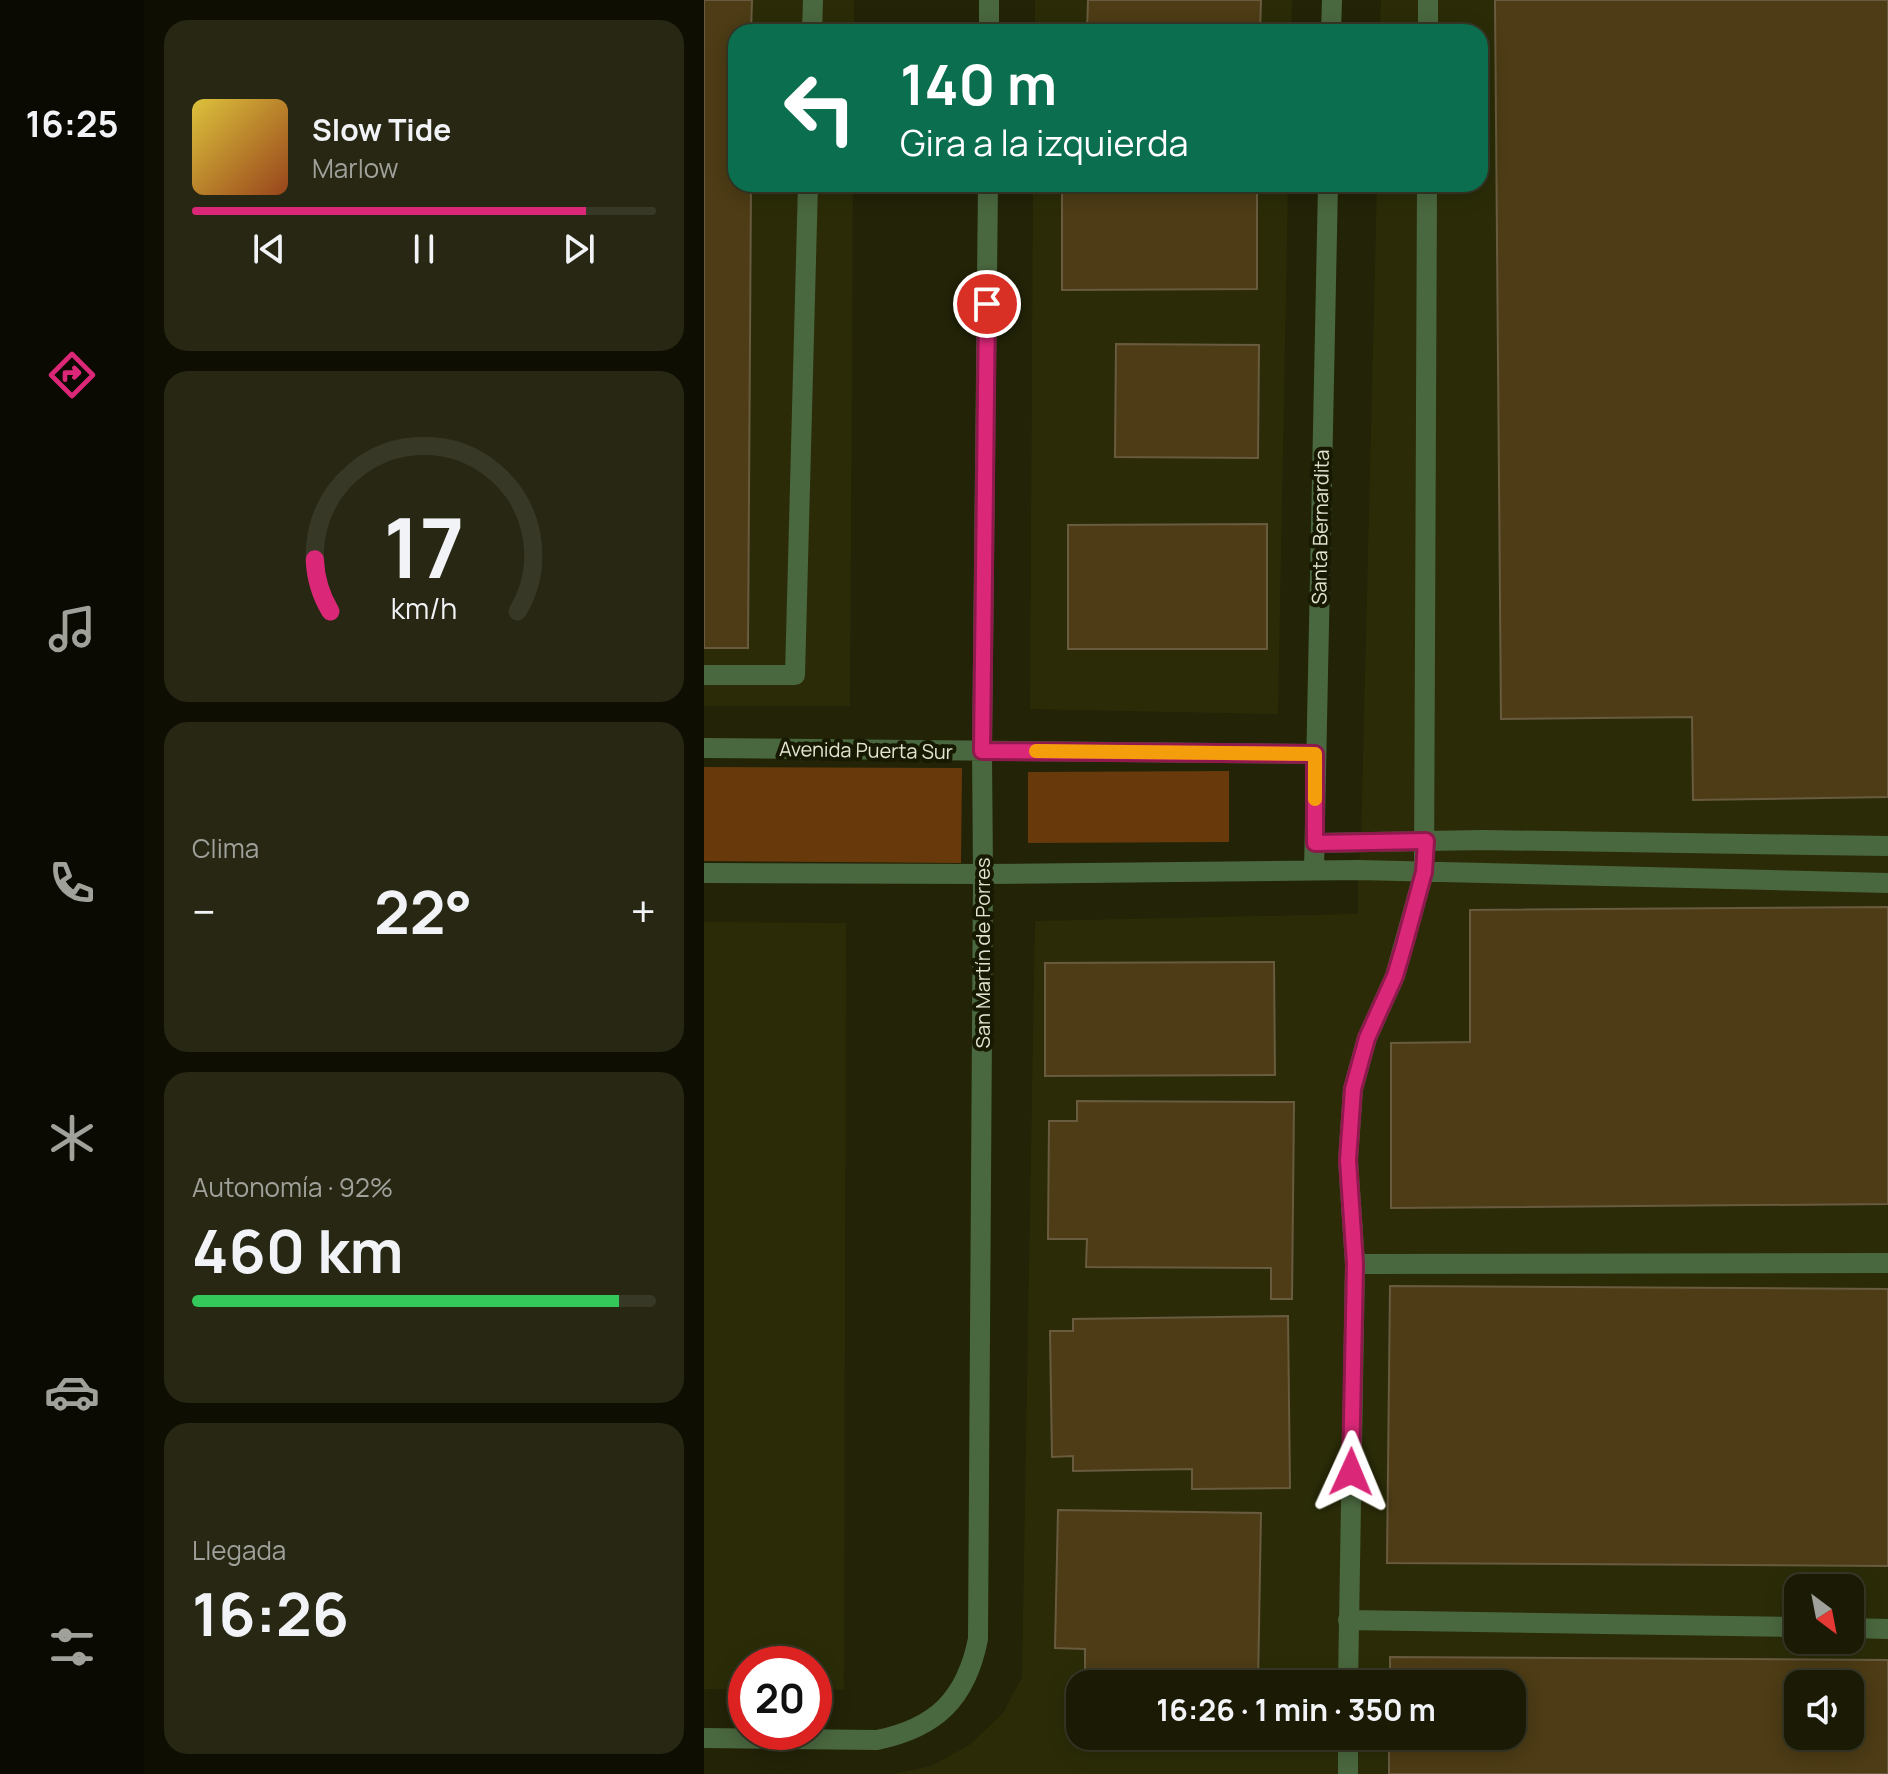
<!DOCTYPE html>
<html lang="es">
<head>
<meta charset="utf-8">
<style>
	body { margin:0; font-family:Manrope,sans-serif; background:#272713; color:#f1f3f6; height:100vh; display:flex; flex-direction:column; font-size:30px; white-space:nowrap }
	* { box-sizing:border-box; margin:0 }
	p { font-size:26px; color:#9fa19a }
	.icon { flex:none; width:44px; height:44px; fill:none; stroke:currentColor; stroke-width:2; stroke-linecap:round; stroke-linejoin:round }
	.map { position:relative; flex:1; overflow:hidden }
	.panel { display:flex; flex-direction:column; gap:20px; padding:20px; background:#0e0e03; width:560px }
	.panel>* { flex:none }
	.top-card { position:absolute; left:24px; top:24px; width:760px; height:168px; border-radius:24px; box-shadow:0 4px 20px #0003,0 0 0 2px #383827; background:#0b6e4f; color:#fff; overflow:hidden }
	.needle { width:52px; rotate:148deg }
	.controls { position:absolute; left:1080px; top:1574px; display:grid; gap:16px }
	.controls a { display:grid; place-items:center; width:80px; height:80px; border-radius:16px; background:#1a1a05; box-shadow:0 4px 20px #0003,0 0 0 2px #383827; font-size:40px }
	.speed { position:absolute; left:24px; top:1646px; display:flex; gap:16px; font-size:40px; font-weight:700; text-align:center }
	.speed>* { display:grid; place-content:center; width:104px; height:104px; border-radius:50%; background:#1a1a05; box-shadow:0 4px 20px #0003,0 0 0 2px #383827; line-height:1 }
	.speed .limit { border:12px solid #d22; background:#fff; color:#111 }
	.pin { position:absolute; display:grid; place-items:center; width:68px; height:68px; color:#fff; margin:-34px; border:4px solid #fff; border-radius:50%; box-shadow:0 2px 8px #0007 }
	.me { position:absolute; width:88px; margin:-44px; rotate:1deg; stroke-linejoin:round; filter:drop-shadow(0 0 6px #0008) }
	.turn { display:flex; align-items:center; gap:28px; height:168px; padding:0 40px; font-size:36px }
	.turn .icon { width:104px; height:104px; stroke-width:2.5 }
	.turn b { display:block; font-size:56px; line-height:68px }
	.big { font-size:60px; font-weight:700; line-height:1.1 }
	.panel .tile { flex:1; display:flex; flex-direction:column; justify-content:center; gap:12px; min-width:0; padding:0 28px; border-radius:24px; background:#272713 }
	.panel .dial { align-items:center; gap:0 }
	.dial svg { height:208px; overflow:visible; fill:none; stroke:#383827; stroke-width:7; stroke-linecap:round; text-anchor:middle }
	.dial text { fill:#f1f3f6; stroke:none }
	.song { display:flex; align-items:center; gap:24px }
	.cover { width:96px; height:96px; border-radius:12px; background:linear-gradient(135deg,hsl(50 70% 55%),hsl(20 70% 35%)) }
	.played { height:8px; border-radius:4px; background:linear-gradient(90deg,#db2777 85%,#383827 85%) }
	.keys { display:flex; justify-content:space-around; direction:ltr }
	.heat { display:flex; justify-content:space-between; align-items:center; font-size:44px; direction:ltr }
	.charge { height:12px; border-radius:6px; background:linear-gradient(90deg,#34c759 92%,#383827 0) }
	.trip { position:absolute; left:362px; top:1670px; width:460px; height:80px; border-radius:24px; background:#1a1a05; box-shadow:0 4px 20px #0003,0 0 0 2px #383827; font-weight:700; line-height:80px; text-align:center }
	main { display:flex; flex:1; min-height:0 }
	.tab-bar { display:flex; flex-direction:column; width:144px; justify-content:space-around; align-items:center; background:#0a0a02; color:#9fa19a }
	.tab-bar .icon { width:56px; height:56px }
	.tab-bar .current { color:#db2777 }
	.tab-bar b { font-size:36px; color:#f1f3f6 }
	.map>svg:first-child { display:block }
	.built { fill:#2b2c07; fill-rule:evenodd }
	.green { fill:#683a0b }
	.building { fill:#4d3c15; stroke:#685b3f; stroke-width:2; fill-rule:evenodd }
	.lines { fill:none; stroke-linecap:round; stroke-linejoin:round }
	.minor { stroke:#4a683f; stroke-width:20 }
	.route-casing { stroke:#8e194d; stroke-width:20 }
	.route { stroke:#db2777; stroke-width:14 }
	.slow { stroke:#f59e0b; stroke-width:14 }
	.labels { text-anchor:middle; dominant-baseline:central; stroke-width:8; stroke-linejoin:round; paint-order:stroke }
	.street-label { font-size:20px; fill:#e2e4d3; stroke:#181901 }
</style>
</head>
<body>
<main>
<nav class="tab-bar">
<b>16:25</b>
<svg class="icon current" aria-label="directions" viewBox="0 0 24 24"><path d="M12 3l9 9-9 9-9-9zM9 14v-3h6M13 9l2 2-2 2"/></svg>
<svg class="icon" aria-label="music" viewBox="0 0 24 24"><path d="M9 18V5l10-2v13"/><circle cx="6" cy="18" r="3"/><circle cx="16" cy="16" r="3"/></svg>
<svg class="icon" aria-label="phone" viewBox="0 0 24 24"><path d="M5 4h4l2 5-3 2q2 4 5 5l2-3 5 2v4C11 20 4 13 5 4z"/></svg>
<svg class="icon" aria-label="climate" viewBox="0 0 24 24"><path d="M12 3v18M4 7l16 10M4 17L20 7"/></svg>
<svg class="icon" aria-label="car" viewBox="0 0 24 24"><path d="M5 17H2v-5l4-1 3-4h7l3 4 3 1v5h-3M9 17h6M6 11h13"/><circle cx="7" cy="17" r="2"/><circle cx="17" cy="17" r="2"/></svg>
<svg class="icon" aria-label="filters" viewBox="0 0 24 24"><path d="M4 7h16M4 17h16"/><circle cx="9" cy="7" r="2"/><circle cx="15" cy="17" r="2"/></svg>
</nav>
<section class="panel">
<div class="tile">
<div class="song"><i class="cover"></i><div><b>Slow Tide</b><p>Marlow</p></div></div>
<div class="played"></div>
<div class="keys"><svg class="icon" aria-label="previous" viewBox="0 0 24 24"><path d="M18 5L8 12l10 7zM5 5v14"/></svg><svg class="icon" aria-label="pause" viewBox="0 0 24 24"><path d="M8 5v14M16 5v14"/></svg><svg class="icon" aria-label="next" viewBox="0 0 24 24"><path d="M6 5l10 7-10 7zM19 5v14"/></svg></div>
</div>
<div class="tile dial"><svg viewBox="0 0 100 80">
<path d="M14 69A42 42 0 1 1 86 69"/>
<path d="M14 69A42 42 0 0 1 8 49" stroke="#db2777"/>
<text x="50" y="56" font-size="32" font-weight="700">17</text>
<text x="50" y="72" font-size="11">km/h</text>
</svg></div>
<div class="tile"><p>Clima</p>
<div class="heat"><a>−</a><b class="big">22°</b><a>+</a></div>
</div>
<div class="tile"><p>Autonomía · 92%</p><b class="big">460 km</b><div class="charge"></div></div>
<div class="tile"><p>Llegada</p><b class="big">16:26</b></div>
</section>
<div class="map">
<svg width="1184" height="1774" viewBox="0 0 1184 1774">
	<rect width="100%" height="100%" fill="#222307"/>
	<path class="built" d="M 0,0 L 150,0 L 150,32 L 32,32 L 32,184 L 149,184 L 146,706 L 0,706 Z
		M 331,0 L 588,0 L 587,32 L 331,32 Z
		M 677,0 L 1184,0 L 1184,1774 L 189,1774 L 227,1766 L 267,1744 L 299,1713 L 318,1677 L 331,921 L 654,914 L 654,870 L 657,842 L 673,184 L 776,184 L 776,32 L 676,32 ZM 1094,1588 L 1146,1588 L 1146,1640 L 1094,1640 ZM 376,1684 L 808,1684 L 808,1736 L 376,1736 ZM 1094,1684 L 1146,1684 L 1146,1736 L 1094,1736 Z
		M 329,184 L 584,184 L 574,714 L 326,709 Z
		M 0,922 L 142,923 L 140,1690 L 110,1689 L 110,1664 L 42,1664 L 42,1689 L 0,1689 Z"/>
	<path class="green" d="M 0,767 L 258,768 L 257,863 L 0,861 Z
		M 525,771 L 525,842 L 324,843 L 324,772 Z"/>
	<path class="building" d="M 0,0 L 48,0 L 47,32 L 32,32 L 32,184 L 47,184 L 44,648 L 0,648 Z
		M 384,0 L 557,0 L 556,32 L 383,32 Z
		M 791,0 L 1184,0 L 1184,797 L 989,800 L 988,717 L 797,719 Z
		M 358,184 L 553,184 L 553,289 L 358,290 Z
		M 412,344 L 555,345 L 554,458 L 411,457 Z
		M 563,524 L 563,649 L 364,649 L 364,525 Z
		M 1184,907 L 1184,1204 L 687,1208 L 687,1043 L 766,1042 L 766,910 Z
		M 570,962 L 571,1075 L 341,1076 L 341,963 Z
		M 373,1101 L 590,1102 L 588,1299 L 567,1299 L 567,1268 L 382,1267 L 383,1239 L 344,1239 L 345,1121 L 373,1121 Z
		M 686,1286 L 1184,1289 L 1184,1566 L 683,1563 Z
		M 584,1316 L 586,1488 L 488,1489 L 488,1469 L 369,1471 L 369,1456 L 348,1457 L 346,1331 L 369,1331 L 369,1319 Z
		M 354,1510 L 557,1513 L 554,1684 L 397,1684 L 381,1679 L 381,1649 L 351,1648 Z
		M 686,1657 L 1184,1660 L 1184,1774 L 685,1774 L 685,1736 L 808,1736 L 808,1684 L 686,1684 ZM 1094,1684 L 1146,1684 L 1146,1736 L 1094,1736 Z"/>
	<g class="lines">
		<path class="minor" d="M 108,32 L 109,0
			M 285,32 L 285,0
			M 627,32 L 628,0
			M 724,32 L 724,0
			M 0,675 L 91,675 L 104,184
			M 0,748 L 611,754
			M 611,843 L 778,840 L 1184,846
			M 610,870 L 624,184
			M 0,873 L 279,874 L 654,870 L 1184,883
			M 651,1264 L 1184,1263
			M 644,1620 L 1094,1627
			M 1146,1628 L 1184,1629
			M 644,1684 L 651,1264 L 644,1160 L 649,1089 L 663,1038 L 691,976 L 720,872 L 723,184
			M 0,1738 L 173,1740 C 232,1728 262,1699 274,1639 L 279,874 L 278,751 L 284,184
			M 644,1774 L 644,1736"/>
	</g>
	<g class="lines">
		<defs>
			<path id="route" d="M 283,304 L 278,751 L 611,754 L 611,843 L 722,841 L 720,872 L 699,949 L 691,976 L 663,1038 L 649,1089 L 644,1160 L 651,1264 L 647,1472"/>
		</defs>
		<use href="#route" class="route-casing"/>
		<use href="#route" class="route"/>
		<path class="slow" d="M 332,751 L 611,754 L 611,799"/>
	</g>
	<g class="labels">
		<g class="street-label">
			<text transform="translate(616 527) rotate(-89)">Santa Bernardita</text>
			<text transform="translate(162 750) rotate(1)">Avenida Puerta Sur</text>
			<text transform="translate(278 953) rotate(-90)">San Martín de Porres</text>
		</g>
	</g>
</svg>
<div class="controls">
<a><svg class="needle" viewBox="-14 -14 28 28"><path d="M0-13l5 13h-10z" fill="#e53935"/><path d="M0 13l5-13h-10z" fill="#9fa19a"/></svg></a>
<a><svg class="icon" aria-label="sound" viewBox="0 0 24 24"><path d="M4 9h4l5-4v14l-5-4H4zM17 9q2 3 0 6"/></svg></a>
</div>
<div class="speed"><div class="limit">20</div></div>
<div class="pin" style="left:283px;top:304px;background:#d93025"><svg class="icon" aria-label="arrive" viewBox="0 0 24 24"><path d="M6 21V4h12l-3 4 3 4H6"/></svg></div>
<svg class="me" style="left:647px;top:1472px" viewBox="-20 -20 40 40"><path d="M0-17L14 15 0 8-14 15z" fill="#db2777" stroke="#fff" stroke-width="4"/></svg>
<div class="trip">16:26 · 1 min · 350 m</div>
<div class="top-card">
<div class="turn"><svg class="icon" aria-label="left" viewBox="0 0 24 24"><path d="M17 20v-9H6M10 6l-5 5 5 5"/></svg><div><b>140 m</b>Gira a la izquierda</div></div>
</div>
</div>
</main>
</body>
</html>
